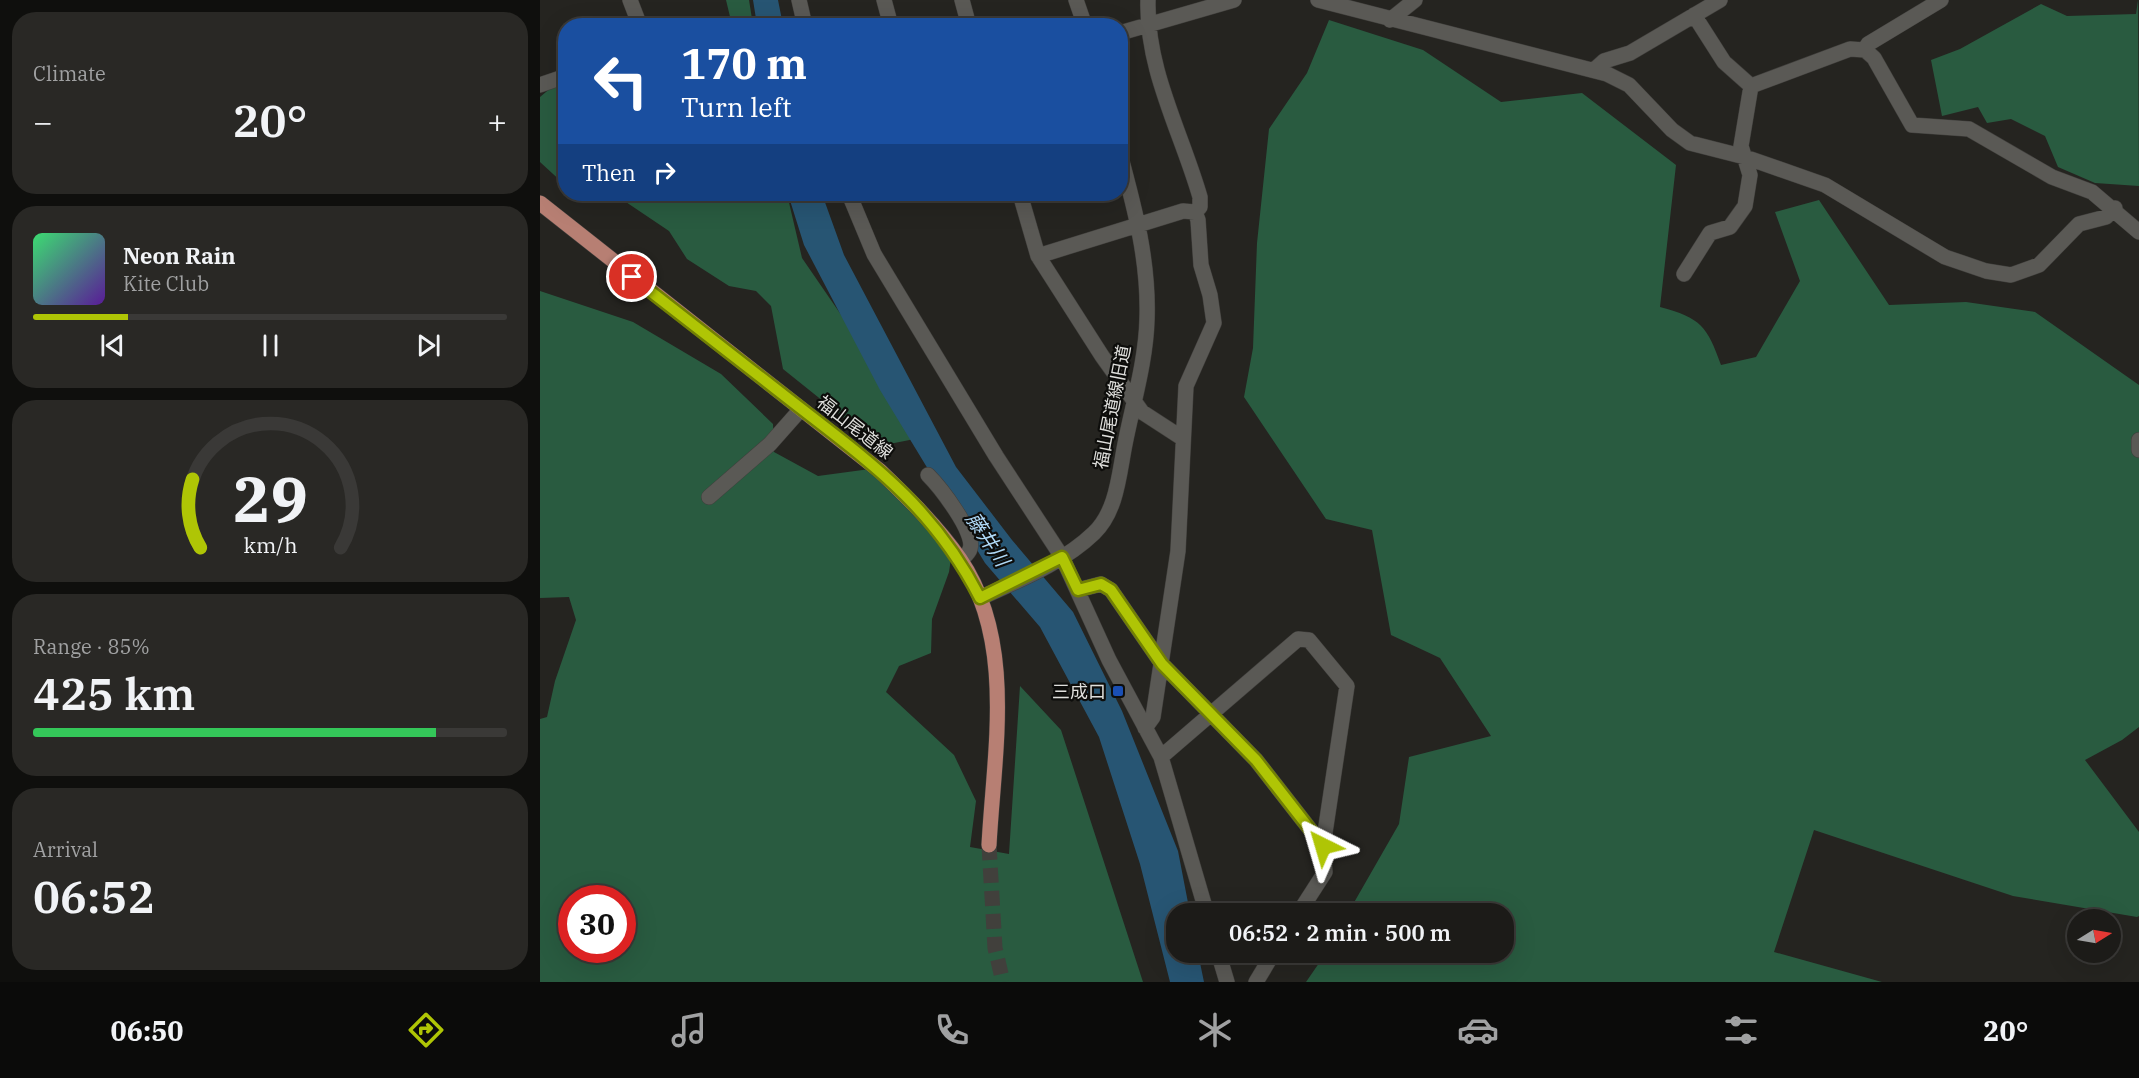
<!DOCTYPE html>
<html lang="en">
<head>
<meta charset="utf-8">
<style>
	body { margin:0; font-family:"IBM Plex Serif","Noto Sans JP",serif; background:#292825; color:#f1f3f6; height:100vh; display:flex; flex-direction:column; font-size:22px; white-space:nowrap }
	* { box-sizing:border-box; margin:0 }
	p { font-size:20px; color:#a0a1a2 }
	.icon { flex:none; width:33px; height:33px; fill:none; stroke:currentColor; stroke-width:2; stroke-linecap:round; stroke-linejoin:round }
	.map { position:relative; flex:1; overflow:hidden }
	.side { display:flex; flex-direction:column; gap:12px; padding:12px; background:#0f0f0d; width:540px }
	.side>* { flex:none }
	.guide { position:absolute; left:18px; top:18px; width:570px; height:183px; border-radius:24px; box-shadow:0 6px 24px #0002,0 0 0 2px #3a3937; background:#1a4fa0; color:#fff; overflow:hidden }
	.needle { width:39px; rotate:79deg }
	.buttons { position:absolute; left:1527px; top:909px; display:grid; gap:12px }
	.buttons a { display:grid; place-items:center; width:54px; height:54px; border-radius:50%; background:#1c1b18; box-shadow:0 6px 24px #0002,0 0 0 2px #3a3937; font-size:30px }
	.speed { position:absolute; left:18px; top:885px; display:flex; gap:12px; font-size:30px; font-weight:700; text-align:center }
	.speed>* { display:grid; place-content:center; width:78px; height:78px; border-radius:50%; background:#1c1b18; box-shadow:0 6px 24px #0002,0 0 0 2px #3a3937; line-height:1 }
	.speed .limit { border:9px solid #d22; background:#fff; color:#111 }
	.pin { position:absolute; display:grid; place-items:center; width:51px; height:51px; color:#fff; margin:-26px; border:3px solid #fff; border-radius:50%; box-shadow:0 2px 6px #0007 }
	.me { position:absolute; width:66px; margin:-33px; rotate:320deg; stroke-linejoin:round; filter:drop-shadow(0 0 4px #0008) }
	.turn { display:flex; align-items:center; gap:21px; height:126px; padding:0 24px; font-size:27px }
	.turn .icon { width:78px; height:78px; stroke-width:2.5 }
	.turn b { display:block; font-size:42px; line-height:51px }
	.then { display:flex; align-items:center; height:57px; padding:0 24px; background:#0003; gap:12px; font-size:22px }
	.big { font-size:45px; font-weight:600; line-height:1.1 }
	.side .tile { flex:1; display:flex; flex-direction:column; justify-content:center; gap:9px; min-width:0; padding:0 21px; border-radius:24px; background:#292825 }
	.side .dial { align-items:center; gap:0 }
	.dial svg { height:156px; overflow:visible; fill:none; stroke:#3a3937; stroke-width:7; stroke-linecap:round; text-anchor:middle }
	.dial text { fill:#f1f3f6; stroke:none }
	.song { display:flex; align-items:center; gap:18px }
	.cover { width:72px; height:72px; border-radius:9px; background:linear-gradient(135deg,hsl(140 70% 55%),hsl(270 70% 35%)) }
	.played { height:6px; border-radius:3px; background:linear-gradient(90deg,#afc505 20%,#3a3937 20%) }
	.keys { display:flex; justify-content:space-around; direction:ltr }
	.heat { display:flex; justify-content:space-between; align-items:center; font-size:33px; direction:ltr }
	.charge { height:9px; border-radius:4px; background:linear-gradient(90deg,#34c759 85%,#3a3937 0) }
	.trip { position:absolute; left:626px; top:903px; width:348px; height:60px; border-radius:24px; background:#1c1b18; box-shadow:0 6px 24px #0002,0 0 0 2px #3a3937; font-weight:600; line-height:60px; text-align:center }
	.dock { display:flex; height:96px; justify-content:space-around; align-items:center; background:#0b0b0a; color:#a0a1a2 }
	.dock .icon { width:42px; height:42px }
	.dock .on { color:#afc505 }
	.dock b { font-size:27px; color:#f1f3f6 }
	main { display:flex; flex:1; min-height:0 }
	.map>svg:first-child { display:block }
	.forest { fill:#295b40; fill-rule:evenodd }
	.water { fill:#275573 }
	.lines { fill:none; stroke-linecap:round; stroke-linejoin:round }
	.major-tunnel { stroke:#41403c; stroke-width:15; stroke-dasharray:15 8; stroke-linecap:butt }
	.minor-casing { stroke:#403f3c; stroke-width:16 }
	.major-casing { stroke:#403f3c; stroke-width:16 }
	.minor { stroke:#5a5955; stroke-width:15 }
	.major { stroke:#b77f73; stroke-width:15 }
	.route-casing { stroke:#728003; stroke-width:15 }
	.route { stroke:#afc505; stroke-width:10 }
	.transit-dot { fill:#1a4fb4; stroke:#0d0d0b; stroke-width:2 }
	.labels { text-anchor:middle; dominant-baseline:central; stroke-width:4.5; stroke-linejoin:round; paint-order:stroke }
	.street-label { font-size:18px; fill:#dfdfdc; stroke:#0d0d0b }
	.poi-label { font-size:18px; fill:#dfdfdc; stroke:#0d0d0b; text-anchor:end }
	.water-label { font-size:20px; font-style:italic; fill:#afd9f7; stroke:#0d0d0b }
</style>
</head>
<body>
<main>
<section class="side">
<div class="tile"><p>Climate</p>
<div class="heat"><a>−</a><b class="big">20°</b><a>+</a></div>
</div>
<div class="tile">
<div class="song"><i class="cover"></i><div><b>Neon Rain</b><p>Kite Club</p></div></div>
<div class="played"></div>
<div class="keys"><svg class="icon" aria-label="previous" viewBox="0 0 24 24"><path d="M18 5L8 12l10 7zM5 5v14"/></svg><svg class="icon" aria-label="pause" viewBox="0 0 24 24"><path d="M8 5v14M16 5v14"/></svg><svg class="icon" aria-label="next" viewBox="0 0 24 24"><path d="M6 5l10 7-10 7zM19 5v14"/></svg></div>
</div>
<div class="tile dial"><svg viewBox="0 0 100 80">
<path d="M14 69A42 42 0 1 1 86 69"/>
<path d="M14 69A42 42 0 0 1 10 34" stroke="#afc505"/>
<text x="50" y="56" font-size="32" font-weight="700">29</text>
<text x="50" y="72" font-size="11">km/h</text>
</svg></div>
<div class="tile"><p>Range · 85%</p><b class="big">425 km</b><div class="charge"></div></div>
<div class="tile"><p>Arrival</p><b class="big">06:52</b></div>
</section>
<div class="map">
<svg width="1599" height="982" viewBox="0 0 1599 982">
	<rect width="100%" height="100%" fill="#252420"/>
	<path class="forest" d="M 186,0 L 209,0 L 213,25 L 192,25 Z
		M 1598,0 L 1599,186 L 1555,183 L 1518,167 L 1505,136 L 1471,119 L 1447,123 L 1438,107 L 1402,116 L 1391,60 L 1420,49 L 1501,4 L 1527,16 L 1596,14 Z
		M 789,20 L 883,50 L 961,102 L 1042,93 L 1136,165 L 1120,307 C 1161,318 1167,326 1181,365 L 1216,357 L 1260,281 L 1235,212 L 1279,200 L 1349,305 L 1426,302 L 1495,312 L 1599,385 L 1599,727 L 1582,740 L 1545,760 L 1599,832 L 1599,916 L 1597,917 L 1473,896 L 1274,830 L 1234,952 L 1342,982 L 766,982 L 786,953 L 963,952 L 963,914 L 808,913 L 859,824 L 869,757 L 951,736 L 900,658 L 851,635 L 832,530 L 786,519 L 704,397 L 713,348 L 717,243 L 729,129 L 767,73 Z
		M 25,76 L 25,185 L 0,162 L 0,97 Z
		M 74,194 L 247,194 L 262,258 L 385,437 L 339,446 L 243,369 L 231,306 L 216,291 L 189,286 L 147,259 L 129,231 Z
		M 0,291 L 93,322 L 181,374 L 233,424 L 234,452 L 278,476 L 330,469 L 414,538 L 409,572 L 392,619 L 391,653 L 359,666 L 346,692 L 414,755 L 436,801 L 430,847 L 469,854 L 480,686 L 521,730 L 603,982 L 0,982 L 0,719 L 7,717 L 15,681 L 36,620 L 29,597 L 0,598 ZM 32,898 L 82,898 L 82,950 L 32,950 Z"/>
	<path class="water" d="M 213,0 L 238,0 L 243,25 L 217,25 Z
		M 248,194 L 282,194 L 304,255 L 416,467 L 472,540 L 533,612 L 582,711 L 638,851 L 650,913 L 636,914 L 636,952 L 658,953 L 664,982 L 630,982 L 600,864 L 559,737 L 500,627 L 445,563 L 340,390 L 264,245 Z"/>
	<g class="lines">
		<path class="major-tunnel" d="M 449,845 L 455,948 L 463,982"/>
		<defs>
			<path id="minor" d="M 90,0 L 100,26
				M 259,0 L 265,26
				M 344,0 L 351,26
				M 422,0 L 429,26
				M 536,0 L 545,26
				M 608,0 C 606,70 641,131 660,197 L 660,207 L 655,212
				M 778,0 L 1067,74 L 1089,85 L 1132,130 L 1150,143 L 1205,157 L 1285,185 L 1405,257 L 1446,271 L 1471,275 L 1499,265 L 1539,224 L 1566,217 L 1575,208
				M 1154,15 L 1184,62 L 1211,86 L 1310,49 L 1325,50 L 1334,58 L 1372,125 L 1429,129 L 1512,177 L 1552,192 L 1599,232
				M 850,20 L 875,0
				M 580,33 L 694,0
				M 1325,50 L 1328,44 L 1401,0
				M 1054,70 L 1064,61 L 1090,53 L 1180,0
				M 0,85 L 26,76
				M 309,194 L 334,254 L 456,456 L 522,557 L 569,660 L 621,757 L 667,914
				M 480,194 L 498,256 L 562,356 L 602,412 L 642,438
				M 498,256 L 643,211 L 655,212 L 658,220 L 661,265 L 670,295 L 674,323 L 646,386 L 638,551 L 613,717 L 605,728
				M 1144,274 L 1170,233 L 1190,227 L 1205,206 L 1210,175 L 1201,146 L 1211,86
				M 1599,440 L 1599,450
				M 388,475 C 400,487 436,533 430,549 C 429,553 424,557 421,560
				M 169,497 L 230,444 L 261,409
				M 538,590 L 561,584 L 571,590 L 622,664 L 716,760 L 783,846
				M 440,598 C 479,580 523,563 554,533 C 577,511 579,474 585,444 C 593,403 606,361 607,319 C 609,262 595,209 580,154
				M 621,757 L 758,639 L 769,640 L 807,686 L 783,846 L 785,872 L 758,914
				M 678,952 L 687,982
				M 716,982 L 734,952"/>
			<path id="major" d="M 0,203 L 340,471 C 369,499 397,526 420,559 C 476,642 454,751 449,845"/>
		</defs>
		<use href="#minor" class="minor-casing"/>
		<use href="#major" class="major-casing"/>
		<use href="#minor" class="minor"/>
		<use href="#major" class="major"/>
	</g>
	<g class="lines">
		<defs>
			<path id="route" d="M 92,277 C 144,318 197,359 250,400 C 330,462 393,506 440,598 L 522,557 L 538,590 L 561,584 L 571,590 L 622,664 L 716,760 L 783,846"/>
		</defs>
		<use href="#route" class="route-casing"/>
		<use href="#route" class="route"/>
	</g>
	<rect class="transit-dot" x="572" y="685" width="12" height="12" rx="3"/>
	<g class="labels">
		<g class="street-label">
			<text transform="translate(572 407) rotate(-79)">福山尾道線旧道</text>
			<text transform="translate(315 427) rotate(38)">福山尾道線</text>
		</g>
		<g class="poi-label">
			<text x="566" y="691">三成口</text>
		</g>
		<g class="water-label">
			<text transform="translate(448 539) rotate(56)">藤井川</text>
		</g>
	</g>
</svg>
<div class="buttons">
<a><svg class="needle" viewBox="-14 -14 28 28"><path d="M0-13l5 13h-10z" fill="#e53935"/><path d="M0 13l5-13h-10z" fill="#a0a1a2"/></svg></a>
</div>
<div class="speed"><div class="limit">30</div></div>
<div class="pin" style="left:92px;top:277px;background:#d93025"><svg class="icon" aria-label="arrive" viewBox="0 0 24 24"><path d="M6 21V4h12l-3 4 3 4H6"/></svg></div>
<svg class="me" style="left:783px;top:846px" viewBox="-20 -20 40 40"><path d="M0-17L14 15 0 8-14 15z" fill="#afc505" stroke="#fff" stroke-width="4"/></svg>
<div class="trip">06:52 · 2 min · 500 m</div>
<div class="guide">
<div class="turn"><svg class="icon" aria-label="left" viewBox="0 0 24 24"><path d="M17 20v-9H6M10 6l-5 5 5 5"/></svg><div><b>170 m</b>Turn left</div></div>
<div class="then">Then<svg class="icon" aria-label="right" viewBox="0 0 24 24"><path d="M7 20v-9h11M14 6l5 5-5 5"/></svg></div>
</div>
</div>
</main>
<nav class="dock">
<b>06:50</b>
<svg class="icon on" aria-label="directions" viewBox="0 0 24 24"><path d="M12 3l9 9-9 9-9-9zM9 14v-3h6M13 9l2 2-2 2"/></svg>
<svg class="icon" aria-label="music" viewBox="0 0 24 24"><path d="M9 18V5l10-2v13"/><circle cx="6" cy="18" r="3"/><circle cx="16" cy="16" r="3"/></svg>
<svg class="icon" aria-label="phone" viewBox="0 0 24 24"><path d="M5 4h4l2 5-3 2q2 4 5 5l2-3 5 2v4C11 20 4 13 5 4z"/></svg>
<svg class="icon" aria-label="climate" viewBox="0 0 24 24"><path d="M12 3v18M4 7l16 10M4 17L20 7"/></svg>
<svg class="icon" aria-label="car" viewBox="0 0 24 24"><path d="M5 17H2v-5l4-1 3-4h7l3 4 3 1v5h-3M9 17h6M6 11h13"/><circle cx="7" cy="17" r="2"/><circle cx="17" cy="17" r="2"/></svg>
<svg class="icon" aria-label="filters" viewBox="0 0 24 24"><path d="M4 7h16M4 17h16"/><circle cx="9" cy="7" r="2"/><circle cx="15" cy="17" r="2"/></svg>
<b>20°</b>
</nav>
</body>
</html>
